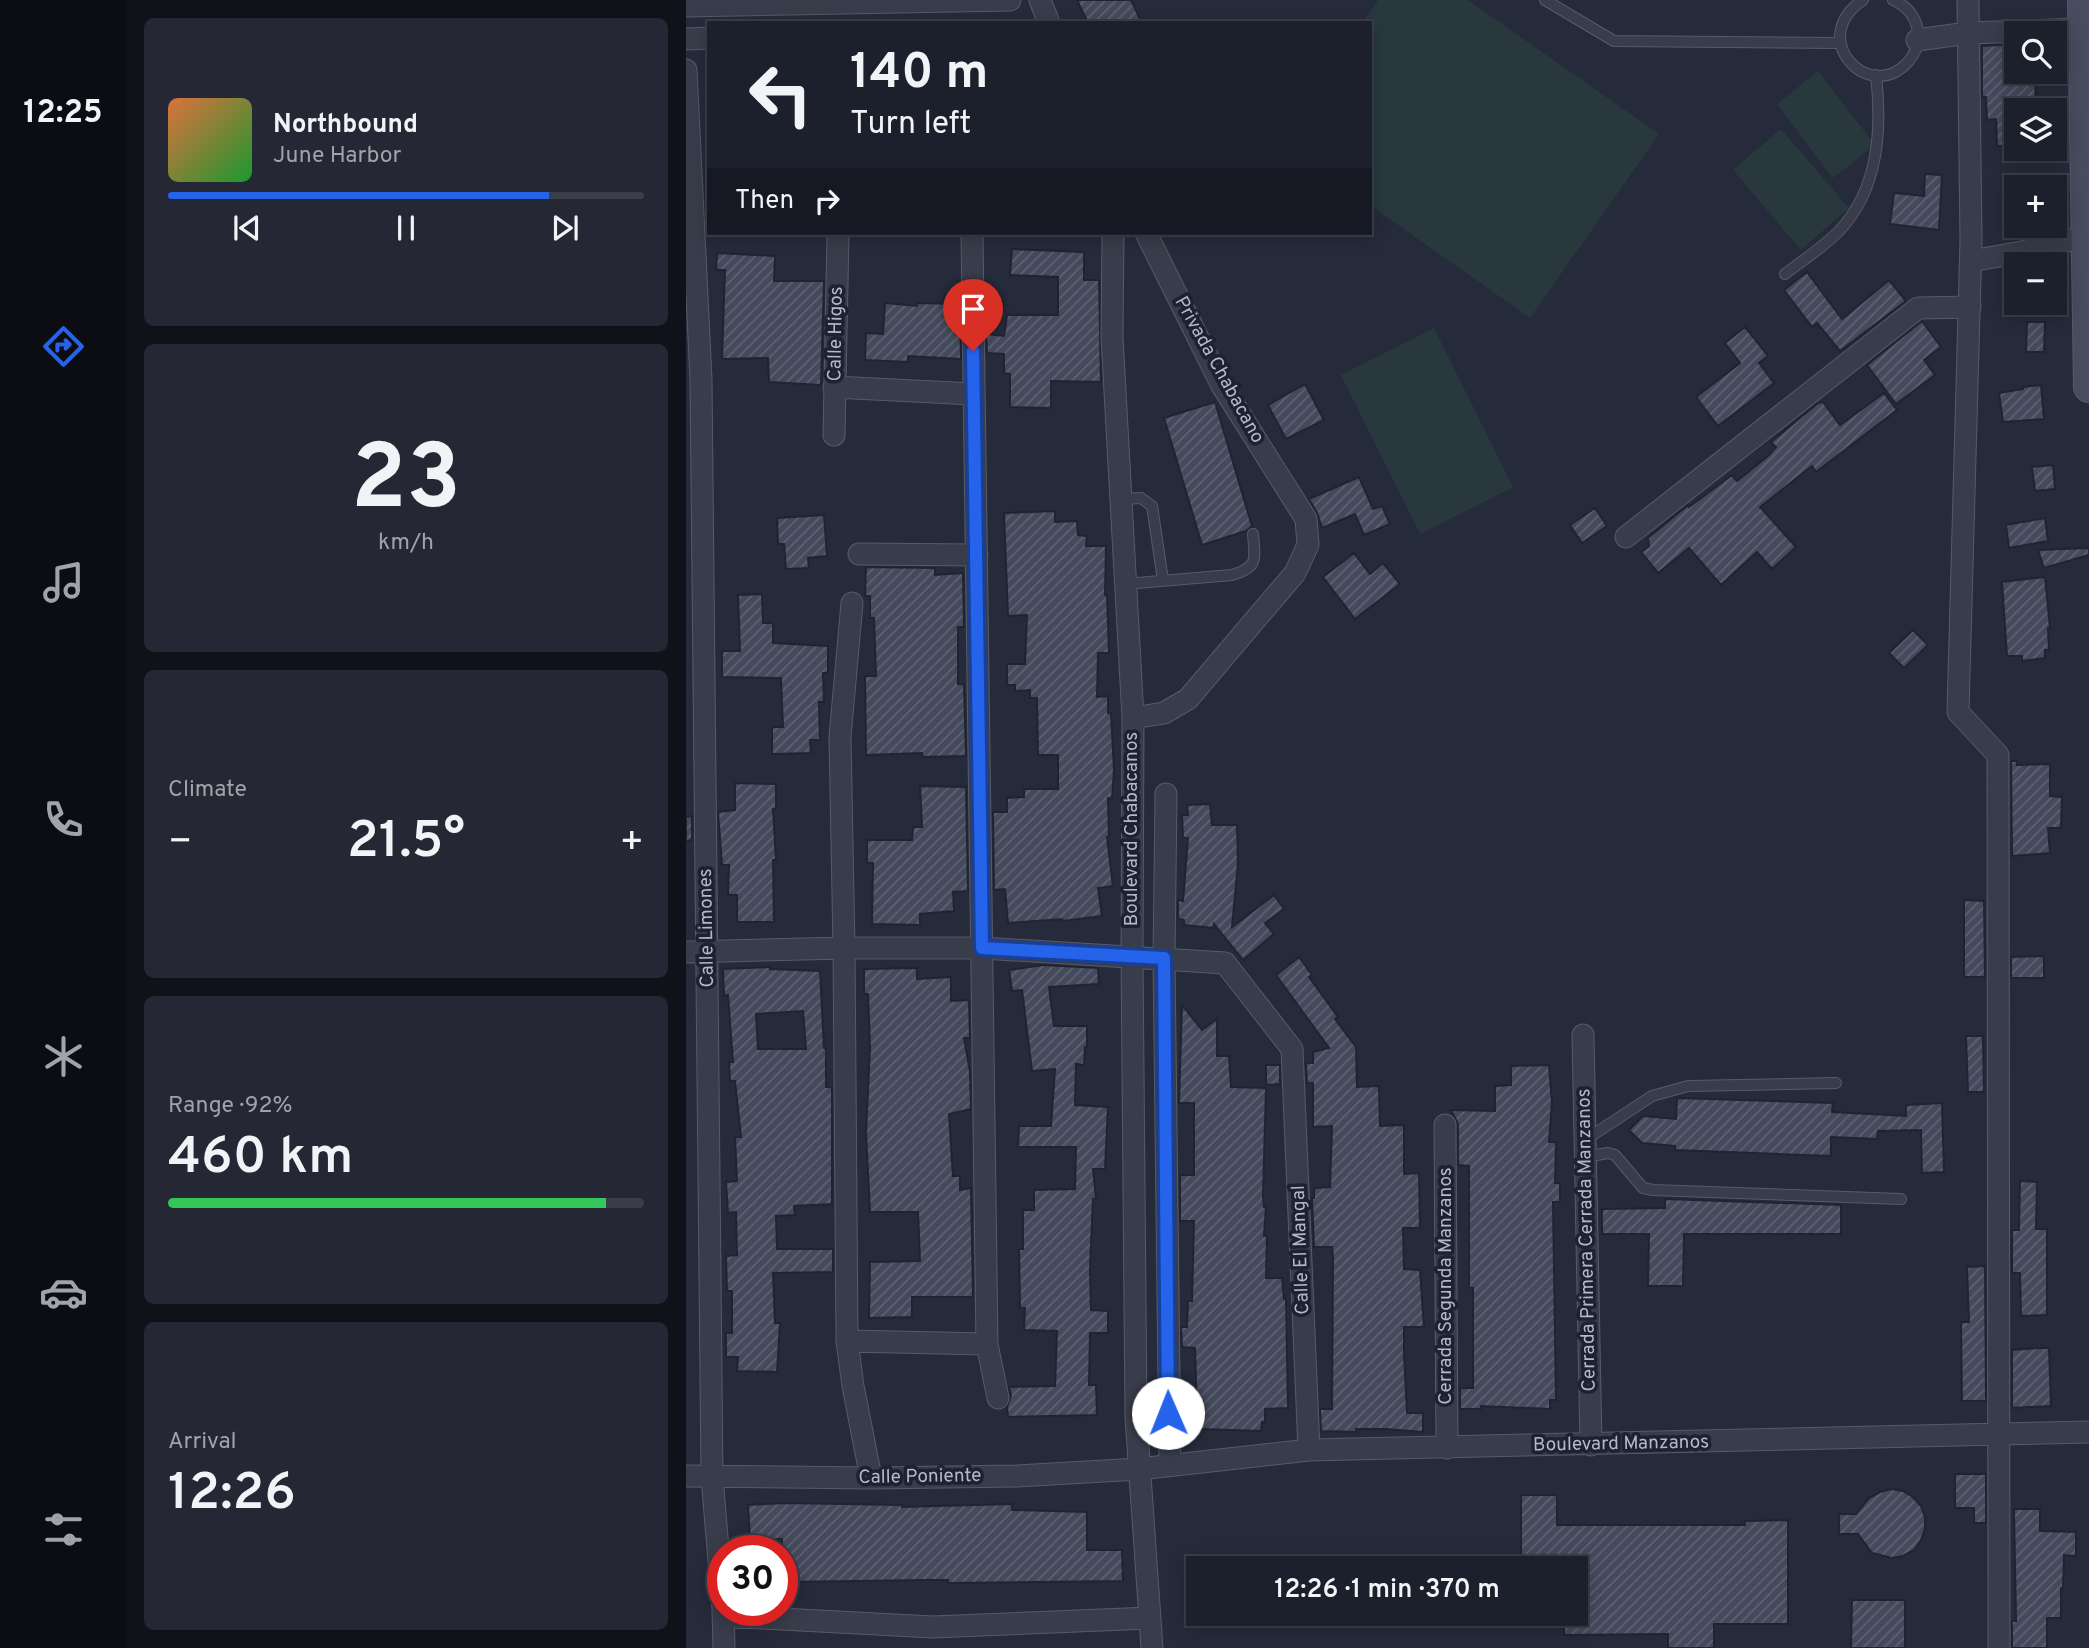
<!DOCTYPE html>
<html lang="en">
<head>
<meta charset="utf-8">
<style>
	body { margin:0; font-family:Overpass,sans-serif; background:#252834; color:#f1f3f6; height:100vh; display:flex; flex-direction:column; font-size:26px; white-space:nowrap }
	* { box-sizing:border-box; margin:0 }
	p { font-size:23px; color:#a0a3a9 }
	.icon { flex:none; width:38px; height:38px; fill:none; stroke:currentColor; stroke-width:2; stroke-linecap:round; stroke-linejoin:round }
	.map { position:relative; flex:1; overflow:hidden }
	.side { display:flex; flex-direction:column; gap:18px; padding:18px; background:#0f1218; width:560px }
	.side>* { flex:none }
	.banner { position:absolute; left:21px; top:21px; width:665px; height:214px; border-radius:0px; box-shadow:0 4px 18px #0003,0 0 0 2px #3a3e48; background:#1c202c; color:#f1f3f6; overflow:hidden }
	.controls { position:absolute; left:1318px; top:21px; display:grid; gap:14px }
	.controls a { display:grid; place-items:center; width:63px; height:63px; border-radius:0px; background:#1c202c; box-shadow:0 4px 18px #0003,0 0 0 2px #3a3e48; font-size:35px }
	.speed { position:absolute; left:21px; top:1535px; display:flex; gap:14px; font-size:35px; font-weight:700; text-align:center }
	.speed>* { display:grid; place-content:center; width:91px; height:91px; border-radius:50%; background:#1c202c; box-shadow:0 4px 18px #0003,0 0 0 2px #3a3e48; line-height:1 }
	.speed .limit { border:10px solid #d22; background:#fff; color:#111 }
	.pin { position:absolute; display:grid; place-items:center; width:60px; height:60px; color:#fff; margin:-72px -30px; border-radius:50% 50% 50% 0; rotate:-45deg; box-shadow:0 0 7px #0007 }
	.pin .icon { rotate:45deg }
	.me { position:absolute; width:77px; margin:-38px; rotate:359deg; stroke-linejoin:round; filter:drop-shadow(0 0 5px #0008) }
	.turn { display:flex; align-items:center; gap:24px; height:147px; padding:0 28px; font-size:32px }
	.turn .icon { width:91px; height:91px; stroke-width:2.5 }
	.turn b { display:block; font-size:49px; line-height:60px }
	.then { display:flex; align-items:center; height:66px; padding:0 28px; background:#0003; gap:14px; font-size:26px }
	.big { font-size:52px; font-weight:600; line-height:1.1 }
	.side .tile { flex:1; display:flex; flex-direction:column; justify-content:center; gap:10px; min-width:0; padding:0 24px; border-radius:10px; background:#252834 }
	.side .dial { align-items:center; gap:0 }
	.dial b { font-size:91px; line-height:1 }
	.song { display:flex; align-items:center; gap:21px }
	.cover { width:84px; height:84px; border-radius:10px; background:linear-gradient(135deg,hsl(20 70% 55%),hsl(130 70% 35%)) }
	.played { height:7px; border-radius:4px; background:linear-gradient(90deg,#2563eb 80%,#3a3e48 80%) }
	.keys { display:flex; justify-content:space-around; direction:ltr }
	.heat { display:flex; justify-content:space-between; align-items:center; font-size:38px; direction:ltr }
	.charge { height:10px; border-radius:5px; background:linear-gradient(90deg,#34c759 92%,#3a3e48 0) }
	.trip { position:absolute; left:500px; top:1556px; width:402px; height:70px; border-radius:0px; background:#1c202c; box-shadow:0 4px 18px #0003,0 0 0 2px #3a3e48; font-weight:600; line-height:70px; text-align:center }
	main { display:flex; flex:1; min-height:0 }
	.menu { display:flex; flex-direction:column; width:126px; justify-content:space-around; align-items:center; background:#0b0d12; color:#a0a3a9 }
	.menu .icon { width:49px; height:49px }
	.menu .on { color:#2563eb }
	.menu b { font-size:32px; color:#f1f3f6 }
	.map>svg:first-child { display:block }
	.green { fill:#28383d }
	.building { fill:url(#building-hatch); stroke:#202432; stroke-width:2; fill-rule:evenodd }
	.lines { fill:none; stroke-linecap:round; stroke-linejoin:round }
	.lane-casing { stroke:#575b69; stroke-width:12 }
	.street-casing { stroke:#575b69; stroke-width:23 }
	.secondary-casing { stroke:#575b69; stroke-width:32 }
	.lane { stroke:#393d4b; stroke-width:10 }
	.street { stroke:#393d4b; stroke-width:21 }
	.secondary { stroke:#474c5e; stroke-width:30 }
	.route-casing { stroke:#184099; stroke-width:18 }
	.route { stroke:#2563eb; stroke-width:12 }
	.labels { text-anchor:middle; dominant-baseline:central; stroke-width:7; stroke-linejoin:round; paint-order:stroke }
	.street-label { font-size:19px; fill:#b4b8c7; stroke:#1e2230 }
</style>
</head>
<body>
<main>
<nav class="menu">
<b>12:25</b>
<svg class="icon on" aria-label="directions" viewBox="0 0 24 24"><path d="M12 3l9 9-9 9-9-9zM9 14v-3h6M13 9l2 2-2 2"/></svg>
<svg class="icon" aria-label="music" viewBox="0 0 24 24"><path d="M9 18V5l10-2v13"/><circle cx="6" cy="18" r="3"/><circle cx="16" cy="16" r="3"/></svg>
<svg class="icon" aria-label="phone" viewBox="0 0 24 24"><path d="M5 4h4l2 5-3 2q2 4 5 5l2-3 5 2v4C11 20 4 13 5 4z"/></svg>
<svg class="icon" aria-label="climate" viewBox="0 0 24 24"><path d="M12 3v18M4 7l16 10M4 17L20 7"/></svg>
<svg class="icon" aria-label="car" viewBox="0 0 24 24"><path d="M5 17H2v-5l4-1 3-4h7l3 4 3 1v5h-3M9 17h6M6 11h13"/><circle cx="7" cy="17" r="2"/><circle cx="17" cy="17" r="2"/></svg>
<svg class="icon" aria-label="filters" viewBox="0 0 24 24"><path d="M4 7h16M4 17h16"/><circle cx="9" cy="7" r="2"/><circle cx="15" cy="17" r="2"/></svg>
</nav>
<section class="side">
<div class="tile">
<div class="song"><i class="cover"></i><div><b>Northbound</b><p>June Harbor</p></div></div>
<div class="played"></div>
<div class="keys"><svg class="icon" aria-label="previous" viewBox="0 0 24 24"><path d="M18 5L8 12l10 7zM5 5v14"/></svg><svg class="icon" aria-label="pause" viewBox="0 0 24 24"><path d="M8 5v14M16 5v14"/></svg><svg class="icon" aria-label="next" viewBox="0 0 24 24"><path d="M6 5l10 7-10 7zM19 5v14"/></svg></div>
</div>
<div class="tile dial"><b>23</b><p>km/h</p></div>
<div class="tile"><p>Climate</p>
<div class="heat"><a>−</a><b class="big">21.5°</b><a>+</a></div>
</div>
<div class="tile"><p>Range · 92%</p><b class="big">460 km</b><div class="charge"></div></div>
<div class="tile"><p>Arrival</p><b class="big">12:26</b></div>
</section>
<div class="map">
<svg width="1403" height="1648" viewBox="0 0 1403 1648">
	<defs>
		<pattern id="building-hatch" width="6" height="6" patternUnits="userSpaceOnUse" patternTransform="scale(1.75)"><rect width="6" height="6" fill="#444a5c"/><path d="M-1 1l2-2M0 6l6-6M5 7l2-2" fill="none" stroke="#5d6272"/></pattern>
	</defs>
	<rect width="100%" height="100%" fill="#252b3b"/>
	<path class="green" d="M 692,0 L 782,0 L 973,134 L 844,318 L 684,205 L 684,23 L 676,23 Z
		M 1132,71 L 1189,145 L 1147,178 L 1091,104 Z
		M 1095,129 L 1163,208 L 1115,250 L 1047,170 Z
		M 748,328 L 827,487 L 734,534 L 655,375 Z"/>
	<path class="building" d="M 391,0 L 445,0 L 456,23 L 402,23 Z
		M 1330,44 L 1330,72 L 1349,72 L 1350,110 L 1330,110 L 1330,145 L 1311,146 L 1310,119 L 1301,120 L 1300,97 L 1296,97 L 1296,46 Z
		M 1239,174 L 1256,175 L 1253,230 L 1204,224 L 1208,193 L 1238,196 Z
		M 326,249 L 398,252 L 398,280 L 413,280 L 415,382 L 365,381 L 365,408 L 324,407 L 324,374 L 318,373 L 318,354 L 301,353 L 300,334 L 318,336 L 321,315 L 372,315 L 372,277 L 324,275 Z
		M 31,253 L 89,256 L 88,281 L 138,281 L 135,385 L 83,382 L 82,358 L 36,359 L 39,270 L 30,270 Z
		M 1121,272 L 1156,319 L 1203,280 L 1220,301 L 1154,351 L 1131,323 L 1126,327 L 1098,290 Z
		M 199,303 L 231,306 L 231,303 L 274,304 L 275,359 L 222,356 L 222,362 L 179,360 L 180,333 L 197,334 Z
		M 1236,321 L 1255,347 L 1238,360 L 1249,375 L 1210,404 L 1181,365 Z
		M 1341,322 L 1359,322 L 1358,352 L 1340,352 Z
		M 1059,327 L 1082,356 L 1073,363 L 1088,383 L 1032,426 L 1010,397 L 1054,363 L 1039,343 Z
		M 619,384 L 638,420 L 600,439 L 582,405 Z
		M 1355,385 L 1358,419 L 1317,422 L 1313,393 L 1337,389 L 1337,387 Z
		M 1198,393 L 1211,410 L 1130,472 L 1126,466 L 1074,507 L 1110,547 L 1086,569 L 1071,552 L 1035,585 L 1003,548 L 972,573 L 955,552 L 963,546 L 962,538 L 1002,505 L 1003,507 L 1046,475 L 1051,481 L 1083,455 L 1090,447 L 1085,442 L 1132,403 L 1137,402 L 1154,425 Z
		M 529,402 L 566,526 L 560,531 L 516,545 L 478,418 Z
		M 1367,465 L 1369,489 L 1349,491 L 1346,467 Z
		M 673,477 L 687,509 L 696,506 L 704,524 L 678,535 L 669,514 L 636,528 L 631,513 L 623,499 Z
		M 909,508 L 921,526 L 896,543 L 884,525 Z
		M 369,511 L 369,522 L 391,521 L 392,535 L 401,536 L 400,546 L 420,546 L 419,595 L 421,595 L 423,653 L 412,653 L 411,697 L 422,696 L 422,713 L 425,713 L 428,770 L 426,799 L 422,798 L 423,836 L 421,837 L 427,886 L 412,888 L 416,916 L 377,921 L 376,919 L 322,923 L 319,889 L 308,890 L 307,812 L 321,812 L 321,798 L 338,797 L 338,789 L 372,789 L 372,755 L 352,755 L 351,698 L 344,698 L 344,690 L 329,691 L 329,685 L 321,685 L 321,664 L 339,664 L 341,615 L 322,616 L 318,513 Z
		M 138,515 L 141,556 L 122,558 L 123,568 L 100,569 L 98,544 L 92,544 L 91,518 Z
		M 1359,518 L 1362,541 L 1323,548 L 1320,525 Z
		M 1403,548 L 1403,555 L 1358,568 L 1352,550 Z
		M 668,553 L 684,574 L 697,563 L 714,584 L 669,619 L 637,577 Z
		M 180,567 L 249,568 L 249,575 L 277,573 L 278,627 L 272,627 L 272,684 L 278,684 L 280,756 L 236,757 L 236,753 L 180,755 L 179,676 L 190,676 L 188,618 L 184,618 L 184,596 L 179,596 Z
		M 1359,577 L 1364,628 L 1362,628 L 1363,650 L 1359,650 L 1359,658 L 1336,661 L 1336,656 L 1321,656 L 1316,582 Z
		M 76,594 L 77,623 L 87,623 L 87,643 L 142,646 L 142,673 L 137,673 L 138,702 L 133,702 L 134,740 L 124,740 L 125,753 L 86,754 L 86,727 L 97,727 L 95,678 L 36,677 L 36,651 L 54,651 L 52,595 Z
		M 1227,630 L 1242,645 L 1218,668 L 1203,653 Z
		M 1325,761 L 1331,761 L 1331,765 L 1364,764 L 1364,796 L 1376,797 L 1375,828 L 1362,828 L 1364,853 L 1326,856 Z
		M 49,783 L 90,784 L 90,809 L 87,809 L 90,860 L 87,860 L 88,922 L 51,922 L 51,895 L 42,895 L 43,865 L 36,865 L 32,812 L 49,810 Z
		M 234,786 L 280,787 L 282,891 L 267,892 L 268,911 L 234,914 L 234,925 L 186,924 L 187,863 L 181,863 L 181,840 L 226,840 L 227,827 L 236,827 Z
		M 524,804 L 526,825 L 551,825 L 552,863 L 546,927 L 588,895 L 598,909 L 579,923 L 588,934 L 557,960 L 528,924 L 528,928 L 498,925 L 498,920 L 492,919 L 492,900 L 497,901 L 502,838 L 497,838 L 496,815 L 502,815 L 501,805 Z
		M 6,816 L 6,840 L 0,841 L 0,817 Z
		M 1278,900 L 1298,901 L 1299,977 L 1278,977 Z
		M 1358,956 L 1358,978 L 1325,978 L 1325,957 Z
		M 613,957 L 626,975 L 623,977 L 652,1017 L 649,1019 L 670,1047 L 671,1087 L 693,1086 L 694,1126 L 718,1125 L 718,1174 L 733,1173 L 734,1228 L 717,1228 L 718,1269 L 734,1270 L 738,1327 L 718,1327 L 718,1354 L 721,1413 L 737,1413 L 737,1432 L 700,1429 L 670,1429 L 670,1432 L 635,1431 L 634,1409 L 646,1409 L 647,1258 L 646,1247 L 628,1247 L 626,1198 L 628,1198 L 628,1188 L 644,1187 L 646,1126 L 627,1127 L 627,1083 L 621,1083 L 620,1063 L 627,1063 L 627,1052 L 643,1048 L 590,975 Z
		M 357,965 L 412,968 L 413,984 L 363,987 L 368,1026 L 401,1026 L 401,1047 L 399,1047 L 398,1065 L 390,1064 L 389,1105 L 422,1107 L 419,1169 L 407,1169 L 410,1198 L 407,1199 L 404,1269 L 405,1310 L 422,1311 L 422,1333 L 404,1333 L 403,1385 L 410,1385 L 411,1415 L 322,1417 L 321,1407 L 325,1396 L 323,1387 L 369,1386 L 371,1331 L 338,1330 L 339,1308 L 334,1308 L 333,1249 L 337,1249 L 337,1210 L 348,1210 L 348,1190 L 389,1189 L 390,1147 L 332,1147 L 333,1126 L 365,1126 L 369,1069 L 346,1071 L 336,990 L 326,991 L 323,970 Z
		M 84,967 L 84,969 L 134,971 L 138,1048 L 140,1048 L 140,1087 L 146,1087 L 146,1204 L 108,1206 L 109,1215 L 90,1216 L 91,1249 L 147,1249 L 147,1272 L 87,1273 L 89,1323 L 94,1323 L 91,1372 L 51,1371 L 52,1357 L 40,1357 L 40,1333 L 46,1333 L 46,1291 L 41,1291 L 40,1256 L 51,1255 L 50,1212 L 42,1213 L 40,1182 L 51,1181 L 49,1137 L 55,1137 L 49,1081 L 44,1081 L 43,1062 L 47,1062 L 42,995 L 38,996 L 37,969 ZM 117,1011 L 120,1049 L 72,1049 L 70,1014 Z
		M 231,968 L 231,979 L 265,977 L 265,1001 L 283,1000 L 284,1038 L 278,1038 L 284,1072 L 285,1109 L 263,1114 L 267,1176 L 274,1176 L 274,1190 L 285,1188 L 287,1297 L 226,1297 L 226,1317 L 183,1318 L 184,1262 L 234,1261 L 232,1212 L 184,1212 L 180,1133 L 184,1047 L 182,994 L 178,994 L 178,969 Z
		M 496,1005 L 516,1030 L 531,1019 L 531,1056 L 543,1056 L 545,1087 L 580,1088 L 577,1196 L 578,1207 L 580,1207 L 578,1236 L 581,1236 L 580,1278 L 596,1278 L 598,1299 L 600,1299 L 602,1408 L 579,1409 L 579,1423 L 576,1422 L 575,1431 L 514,1429 L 515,1417 L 511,1417 L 509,1348 L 496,1347 L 495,1327 L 501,1327 L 502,1301 L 506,1301 L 508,1221 L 494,1221 L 494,1175 L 508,1175 L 508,1103 L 493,1103 Z
		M 1280,1036 L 1297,1036 L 1298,1092 L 1282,1092 Z
		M 580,1065 L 594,1065 L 594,1084 L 580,1085 Z
		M 863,1065 L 866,1102 L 863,1142 L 870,1142 L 869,1183 L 874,1183 L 874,1202 L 867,1202 L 870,1400 L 864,1400 L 864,1409 L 795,1406 L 795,1409 L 774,1409 L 774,1388 L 787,1388 L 787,1288 L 783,1288 L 783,1166 L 772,1165 L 772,1124 L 765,1110 L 809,1111 L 809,1086 L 825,1085 L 825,1066 Z
		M 991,1098 L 1147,1103 L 1146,1112 L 1220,1116 L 1220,1105 L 1256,1103 L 1258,1172 L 1236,1173 L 1235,1130 L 1192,1131 L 1191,1139 L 1145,1137 L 1145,1156 L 989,1150 L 989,1146 L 956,1143 L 943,1130 L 957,1116 L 990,1119 Z
		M 1334,1181 L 1351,1182 L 1350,1229 L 1361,1229 L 1361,1315 L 1335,1316 L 1334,1273 L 1326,1273 L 1326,1230 L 1333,1230 Z
		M 979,1199 L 1155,1205 L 1155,1234 L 998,1234 L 997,1286 L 962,1286 L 963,1234 L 916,1234 L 916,1209 L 979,1208 Z
		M 1299,1266 L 1300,1401 L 1276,1401 L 1275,1322 L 1283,1322 L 1281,1267 Z
		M 1353,1348 L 1363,1348 L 1365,1406 L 1326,1408 L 1326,1350 Z
		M 1269,1474 L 1300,1474 L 1300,1523 L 1288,1523 L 1288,1508 L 1269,1508 Z
		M 1205,1489 L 1217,1491 L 1227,1497 L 1235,1506 L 1239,1517 L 1239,1529 L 1235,1540 L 1228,1550 L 1217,1556 L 1206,1558 L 1186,1553 L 1172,1534 L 1153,1534 L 1153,1514 L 1170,1514 L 1183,1498 L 1194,1492 Z
		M 835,1495 L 871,1495 L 871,1525 L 1059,1525 L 1059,1521 L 1102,1520 L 1102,1624 L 1028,1624 L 1028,1648 L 982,1648 L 982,1634 L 878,1635 L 878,1614 L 891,1614 L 891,1568 L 835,1568 Z
		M 98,1503 L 216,1505 L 216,1507 L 326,1504 L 326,1510 L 401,1512 L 401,1550 L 436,1550 L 437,1581 L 262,1583 L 262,1580 L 240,1580 L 100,1582 L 100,1574 L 96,1574 L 96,1539 L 64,1540 L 62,1505 Z
		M 1328,1509 L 1354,1509 L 1354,1531 L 1390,1532 L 1390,1556 L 1378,1555 L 1377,1588 L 1375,1588 L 1375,1618 L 1361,1618 L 1361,1648 L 1326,1648 L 1326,1621 L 1330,1621 Z
		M 1166,1600 L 1219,1600 L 1219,1648 L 1165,1648 Z"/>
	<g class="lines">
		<defs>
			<path id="lane" d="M 859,0 L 928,41 L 1154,43
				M 1177,0 C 1120,38 1183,105 1222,62 C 1229,54 1233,43 1232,32 C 1230,17 1221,6 1207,0
				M 1099,274 C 1117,260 1139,246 1154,230 C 1193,188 1196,129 1190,75
				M 435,499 L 455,498 L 466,506 L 477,580
				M 439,584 L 546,575 C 573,567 569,559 567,534
				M 899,1140 L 966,1096 L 1002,1086 L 1150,1083
				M 899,1157 L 922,1153 L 929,1155 L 957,1188 L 967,1190 L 1215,1199"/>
			<path id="street" d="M 354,0 L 363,23
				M 1282,0 L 1285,240 L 1272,712 L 1312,755 L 1313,1648
				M 0,6 L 324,0
				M 0,39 L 23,38
				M 1231,40 L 1282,33 L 1397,29
				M 0,70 L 15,379 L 26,1477 L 37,1609
				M 286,233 L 301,1344 L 312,1398
				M 427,233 L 426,337 L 447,718 L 446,956 L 450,1418 L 466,1648
				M 1285,261 L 1336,252 L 1401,236
				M 148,387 L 287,394
				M 148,435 L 152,233
				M 940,537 L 1232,308 L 1284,307
				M 173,554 L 291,555
				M 166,603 L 154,737 L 158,948 L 161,1341 L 167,1386 L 185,1478
				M 447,718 L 478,713 L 502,699 L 609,573 L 622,545 L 620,519 L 535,384 L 460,233
				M 480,794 L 478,958 L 484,1465
				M 0,952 L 158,948 L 296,948 L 539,963 L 606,1049 L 623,1450
				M 897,1035 L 905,1445
				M 759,1125 L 761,1448
				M 161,1341 L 301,1344
				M 0,1476 L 185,1478 L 331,1476 L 453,1469 L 623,1450 L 1403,1432
				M 37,1610 L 38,1648
				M 37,1616 L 247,1627 L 464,1618"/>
			<path id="secondary" d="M 1397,0 L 1403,387"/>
		</defs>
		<use href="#lane" class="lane-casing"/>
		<use href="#street" class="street-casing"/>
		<use href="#secondary" class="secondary-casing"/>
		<use href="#lane" class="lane"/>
		<use href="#street" class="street"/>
		<use href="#secondary" class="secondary"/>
	</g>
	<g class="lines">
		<defs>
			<path id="route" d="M 287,351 L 296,948 L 478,958 L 482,1413"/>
		</defs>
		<use href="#route" class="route-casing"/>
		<use href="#route" class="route"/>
	</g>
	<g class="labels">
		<g class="street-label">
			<text transform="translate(150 334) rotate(-89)">Calle Higos</text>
			<text transform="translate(533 370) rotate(61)">Privada Chabacano</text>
			<text transform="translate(446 829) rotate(-90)">Boulevard Chabacanos</text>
			<text transform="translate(21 928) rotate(-91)">Calle Limones</text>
			<text transform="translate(901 1240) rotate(-91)">Cerrada Primera Cerrada Manzanos</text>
			<text transform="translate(615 1250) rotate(-92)">Calle El Mangal</text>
			<text transform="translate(760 1286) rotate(-90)">Cerrada Segunda Manzanos</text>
			<text transform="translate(935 1444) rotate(-1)">Boulevard Manzanos</text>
			<text transform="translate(234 1477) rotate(-1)">Calle Poniente</text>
		</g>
	</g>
</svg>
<div class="controls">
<a><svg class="icon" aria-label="search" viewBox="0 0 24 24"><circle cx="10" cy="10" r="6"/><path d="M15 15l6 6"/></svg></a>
<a><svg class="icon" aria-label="layers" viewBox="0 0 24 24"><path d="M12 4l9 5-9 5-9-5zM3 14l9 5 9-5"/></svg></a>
<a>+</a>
<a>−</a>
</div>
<div class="speed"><div class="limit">30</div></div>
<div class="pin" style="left:287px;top:351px;background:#d93025"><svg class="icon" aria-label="arrive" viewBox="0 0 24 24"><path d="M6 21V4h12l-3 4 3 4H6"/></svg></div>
<svg class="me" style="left:482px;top:1413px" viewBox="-20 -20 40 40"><circle r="19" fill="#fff"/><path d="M0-13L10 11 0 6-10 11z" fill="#2563eb"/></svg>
<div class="trip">12:26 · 1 min · 370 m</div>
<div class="banner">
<div class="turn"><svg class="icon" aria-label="left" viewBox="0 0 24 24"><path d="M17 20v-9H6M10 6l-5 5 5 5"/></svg><div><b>140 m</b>Turn left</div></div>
<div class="then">Then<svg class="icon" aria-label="right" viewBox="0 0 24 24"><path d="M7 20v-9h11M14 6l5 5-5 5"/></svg></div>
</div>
</div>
</main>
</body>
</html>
